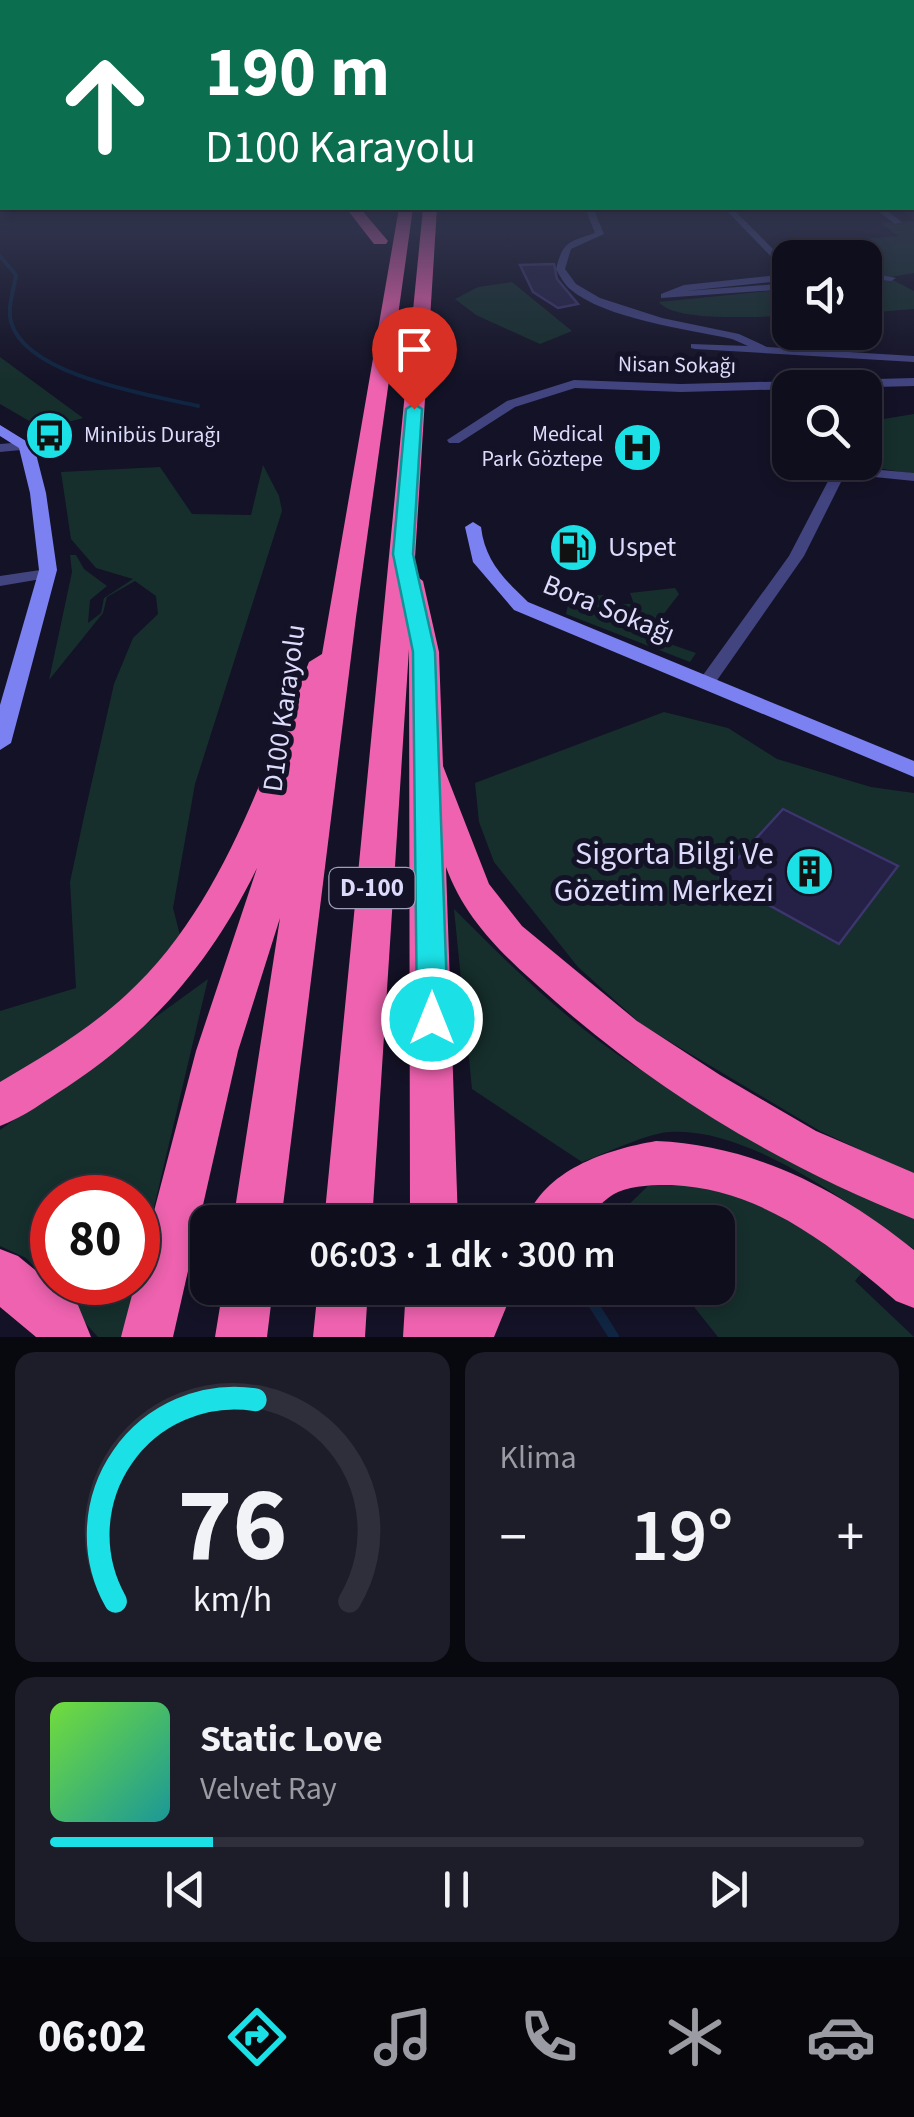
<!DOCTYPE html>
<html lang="tr">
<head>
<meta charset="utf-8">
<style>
	body { margin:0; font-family:"Source Sans 3",sans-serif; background:#1d1c29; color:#f1f3f6; height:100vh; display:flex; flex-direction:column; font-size:38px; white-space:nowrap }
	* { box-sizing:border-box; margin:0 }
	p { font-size:32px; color:#9b9ca3 }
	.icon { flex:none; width:55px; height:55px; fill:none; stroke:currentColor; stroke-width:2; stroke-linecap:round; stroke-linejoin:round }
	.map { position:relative; height:1337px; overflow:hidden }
	.drawer { display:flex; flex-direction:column; gap:15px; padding:15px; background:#08080f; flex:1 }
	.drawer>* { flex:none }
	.banner { position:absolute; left:0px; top:0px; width:915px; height:210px; box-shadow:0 5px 15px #0003,0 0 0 2px #2f2e3b; background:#0b6e4f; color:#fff; overflow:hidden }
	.fabs { position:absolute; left:772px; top:240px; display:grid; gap:20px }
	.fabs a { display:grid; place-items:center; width:110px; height:110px; border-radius:20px; background:#0f0e1c; box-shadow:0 5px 15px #0003,0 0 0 2px #2f2e3b; font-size:50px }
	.speed { position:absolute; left:30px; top:1175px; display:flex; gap:20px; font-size:50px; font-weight:700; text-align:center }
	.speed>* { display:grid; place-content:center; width:130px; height:130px; border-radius:50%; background:#0f0e1c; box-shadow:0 5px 15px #0003,0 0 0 2px #2f2e3b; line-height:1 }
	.speed .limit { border:15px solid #d22; background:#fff; color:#111 }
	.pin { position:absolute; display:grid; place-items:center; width:85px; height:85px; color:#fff; margin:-102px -42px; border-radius:50% 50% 50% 0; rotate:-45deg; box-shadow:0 0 10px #0007 }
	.pin .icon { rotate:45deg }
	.me { position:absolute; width:110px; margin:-55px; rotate:0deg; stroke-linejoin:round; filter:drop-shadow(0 0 8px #0008) }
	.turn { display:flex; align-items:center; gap:35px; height:210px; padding:0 40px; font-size:45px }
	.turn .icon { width:130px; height:130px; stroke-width:2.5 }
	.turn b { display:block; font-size:70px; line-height:85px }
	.big { font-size:75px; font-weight:600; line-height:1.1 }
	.drawer .tile { flex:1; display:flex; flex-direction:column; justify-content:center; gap:15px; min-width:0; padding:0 35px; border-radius:20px; background:#1d1c29 }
	.drawer .dial { align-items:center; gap:0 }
	.dial svg { height:260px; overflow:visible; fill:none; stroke:#2f2e3b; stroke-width:7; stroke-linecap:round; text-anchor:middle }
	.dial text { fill:#f1f3f6; stroke:none }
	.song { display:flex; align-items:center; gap:30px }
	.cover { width:120px; height:120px; border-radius:15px; background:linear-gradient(135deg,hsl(100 70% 55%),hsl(180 70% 35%)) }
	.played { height:10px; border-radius:5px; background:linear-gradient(90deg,#1be1e7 20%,#2f2e3b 20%) }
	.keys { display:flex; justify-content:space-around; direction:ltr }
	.heat { display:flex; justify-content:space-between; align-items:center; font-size:55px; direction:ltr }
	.drawer .tiles { flex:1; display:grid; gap:15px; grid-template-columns:1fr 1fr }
	.tile:last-child { grid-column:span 2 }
	.trip { position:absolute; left:190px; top:1205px; width:545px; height:100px; border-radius:20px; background:#0f0e1c; box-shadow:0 5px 15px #0003,0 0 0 2px #2f2e3b; font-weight:600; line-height:100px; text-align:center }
	.dock { display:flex; height:160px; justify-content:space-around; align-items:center; background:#06060b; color:#9b9ca3 }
	.dock .icon { width:70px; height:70px }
	.dock .active { color:#1be1e7 }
	.dock b { font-size:45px; color:#f1f3f6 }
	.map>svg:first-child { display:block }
	.green { fill:#162f2c }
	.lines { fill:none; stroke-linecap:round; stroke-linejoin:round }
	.stream-far1 { stroke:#102541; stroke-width:4 }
	.stream { stroke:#102541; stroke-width:10 }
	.building { fill:#252045; stroke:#3c356e; stroke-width:2.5 }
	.street { fill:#424480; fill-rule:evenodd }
	.secondary { fill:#7c81f1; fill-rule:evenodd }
	.highway { fill:#ee62af; fill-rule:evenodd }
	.route { fill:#1be1e7; stroke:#129296; stroke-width:2.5 }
	.labels { text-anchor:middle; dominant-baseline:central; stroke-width:10; stroke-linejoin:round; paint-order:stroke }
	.far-street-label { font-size:22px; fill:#dcdbfb; stroke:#141226 }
	.far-poi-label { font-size:22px; fill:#dcdbfb; stroke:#141226; text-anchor:end }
	.shield { fill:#141226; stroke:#a09fbb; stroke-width:2.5 }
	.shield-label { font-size:25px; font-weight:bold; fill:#dcdbfb }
	.poi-label { font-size:28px; fill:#dcdbfb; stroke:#141226; text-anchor:start }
	.street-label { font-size:28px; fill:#dcdbfb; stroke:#141226 }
	.near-poi-label { font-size:32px; fill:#dcdbfb; stroke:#141226; text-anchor:end }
</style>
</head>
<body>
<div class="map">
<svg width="914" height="1337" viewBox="0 0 914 1337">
	<rect width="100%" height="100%" fill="#141226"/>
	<path class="green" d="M 914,221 L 914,273 L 891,277 L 865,273 L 865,258 L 835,257 L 813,243 L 898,236 L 881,223 Z
		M 879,279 L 893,280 L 914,291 L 914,309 L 865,313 L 865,282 Z
		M 512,282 L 572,331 L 540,344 L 476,315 L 455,299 L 478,287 Z
		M 790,289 L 790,316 C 763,316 674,323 659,302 Z
		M 0,357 L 83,418 L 43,429 L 0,404 Z
		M 914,414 L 914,474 L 852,464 L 865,462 L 865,422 Z
		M 263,465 L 279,496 L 282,511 L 195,784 L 173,908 L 183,947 L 0,1102 L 0,1011 L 76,988 L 70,882 L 85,812 L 114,684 L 133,638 L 158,614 L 156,596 L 135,581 L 107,597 L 103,613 L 49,680 L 72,572 L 70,555 L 76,555 L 84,569 L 107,586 L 90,600 L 88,623 L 101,613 L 104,598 L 133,579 L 96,568 L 71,539 L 61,472 L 160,467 L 192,514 L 251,515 Z
		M 675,588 L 679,594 L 647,636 L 696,653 L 690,662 L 566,614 L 570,596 L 607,595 L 611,604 L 634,604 L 630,593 Z
		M 664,712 L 728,728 L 777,759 L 871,787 L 914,793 L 914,1175 L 820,1131 L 642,1025 L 578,967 L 494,862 L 479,822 L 475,783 Z
		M 454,909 C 509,964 567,1022 633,1065 C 721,1122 820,1164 914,1210 L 914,1249 C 852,1205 748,1126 669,1132 C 645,1134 607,1153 582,1162 L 472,1089 Z
		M 208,979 L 138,1275 L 138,1198 L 52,1198 L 52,1282 L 136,1283 L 123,1337 L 98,1337 L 26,1258 L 0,1246 L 0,1130 Z
		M 655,1179 L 731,1188 L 818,1234 L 864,1270 L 855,1281 L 914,1337 L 718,1337 L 679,1288 L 718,1288 L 718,1222 L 619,1222 L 614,1219 Z"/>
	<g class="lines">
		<path class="stream-far1" d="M 0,256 L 16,275 C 14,289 7,307 11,322 C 26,376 150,395 198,406"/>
		<path class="stream" d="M 583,1288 L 614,1337"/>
	</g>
	<path class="building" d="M 554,264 L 557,279 L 578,304 L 558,308 L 533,292 L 520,265 Z
		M 783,809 L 898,866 L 839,944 L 720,878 Z"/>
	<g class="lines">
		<path class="street" d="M 585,208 L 593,208 L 604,234 L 571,249 L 565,269 L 576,284 L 600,298 L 662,318 L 739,334 L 767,347 L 914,356 L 914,362 L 695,349 L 691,348 L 691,344 L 748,346 L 732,339 C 687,329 605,319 570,289 C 564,284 560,276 556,269 C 563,241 569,242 595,233 Z
			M 724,208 L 732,208 L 790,266 L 790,280 L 685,291 L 790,283 L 790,289 L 661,298 L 661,294 L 684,285 L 788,274 Z
			M 874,208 L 883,208 L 902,222 L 895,224 Z
			M 865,272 L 896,278 L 891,281 L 865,278 Z
			M 914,378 L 914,386 L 681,392 L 575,388 L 515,407 L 459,443 L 449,443 L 447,440 L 507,401 L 574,380 L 681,384 Z
			M 26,442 L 33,446 L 31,449 L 0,452 L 0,444 Z
			M 838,462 L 851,462 L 849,467 L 914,473 L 914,481 L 845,474 L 804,556 L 713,686 L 701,686 L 698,682 L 789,556 Z
			M 47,569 L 55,574 L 53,577 L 0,586 L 0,576 Z"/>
		<path class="secondary" d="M 0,425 L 34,446 L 46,493 L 57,570 L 11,743 L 0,750 L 0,705 L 39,570 L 30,493 L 19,448 L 0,436 Z
			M 473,522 L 481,527 C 485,561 504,579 528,602 L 914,761 L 914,777 L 514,610 L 473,562 L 465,527 Z"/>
		<path class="highway" d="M 346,208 L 360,208 L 388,241 L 386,244 L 374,244 Z
			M 399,208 L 413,208 L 356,617 L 281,1222 L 233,1222 L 280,918 L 238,1051 L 173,1337 L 121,1337 L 196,1051 L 257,868 C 212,961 152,1031 67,1087 C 45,1101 24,1117 0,1126 L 0,1082 C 44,1056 88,1030 126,995 C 221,908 261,778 309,662 L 322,654 Z
			M 423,208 L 437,208 L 414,574 L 423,581 L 439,652 L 443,766 L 489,884 L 522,926 L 637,1021 L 720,1075 L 816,1131 L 914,1173 L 914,1219 C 783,1167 662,1095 556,1002 C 511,962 467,925 446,867 L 458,1222 L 410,1222 L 409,649 L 372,1222 L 324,1222 Z
			M 656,1141 C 753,1145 839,1189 914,1250 L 914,1308 L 896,1301 C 831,1245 761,1189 672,1185 C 655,1185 634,1185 618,1192 C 605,1198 593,1212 583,1222 L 525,1222 C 544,1170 605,1150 656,1141 Z
			M 0,1249 L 18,1256 L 78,1305 L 91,1337 L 36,1337 L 0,1307 Z
			M 223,1288 L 273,1288 L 267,1337 L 215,1337 Z
			M 318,1288 L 368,1288 L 365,1337 L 313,1337 Z
			M 406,1288 L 456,1288 L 456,1302 L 463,1288 L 514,1288 L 494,1337 L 403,1337 Z"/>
	</g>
	<linearGradient id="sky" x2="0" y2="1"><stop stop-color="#0b0a15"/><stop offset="0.51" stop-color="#343952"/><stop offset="1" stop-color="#343952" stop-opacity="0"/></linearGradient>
	<rect width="914" height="382" fill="url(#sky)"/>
	<path class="route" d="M 414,404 L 422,409 L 413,554 L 435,652 L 448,1019 L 444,1028 L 432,1032 L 421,1028 L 417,1019 L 413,652 L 393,554 L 406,409 Z"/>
	<defs>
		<symbol id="bus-disc" viewBox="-11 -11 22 22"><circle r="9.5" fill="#1be1e7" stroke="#141226"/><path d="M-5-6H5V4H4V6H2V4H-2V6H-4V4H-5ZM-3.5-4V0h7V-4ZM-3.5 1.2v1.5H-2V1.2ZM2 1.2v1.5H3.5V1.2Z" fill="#111"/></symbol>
		<symbol id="hospital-disc" viewBox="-11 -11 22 22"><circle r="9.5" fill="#1be1e7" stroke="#141226"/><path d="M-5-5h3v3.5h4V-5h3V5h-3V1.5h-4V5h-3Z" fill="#111"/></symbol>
		<symbol id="fuel-disc" viewBox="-11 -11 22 22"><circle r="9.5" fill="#1be1e7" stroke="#141226"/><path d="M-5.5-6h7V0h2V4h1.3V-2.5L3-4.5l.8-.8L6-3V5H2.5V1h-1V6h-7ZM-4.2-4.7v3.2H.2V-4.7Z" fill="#111"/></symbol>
		<symbol id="building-disc" viewBox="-11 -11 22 22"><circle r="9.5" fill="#1be1e7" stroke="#141226"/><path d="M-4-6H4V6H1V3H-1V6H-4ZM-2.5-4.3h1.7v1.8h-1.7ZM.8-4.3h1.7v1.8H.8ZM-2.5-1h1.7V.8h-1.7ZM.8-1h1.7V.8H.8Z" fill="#111"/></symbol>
	</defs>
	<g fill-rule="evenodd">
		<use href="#bus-disc" x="22" y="408" width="55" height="55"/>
		<use href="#hospital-disc" x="610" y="420" width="55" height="55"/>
		<use href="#fuel-disc" x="546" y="520" width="55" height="55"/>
		<use href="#building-disc" x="782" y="844" width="55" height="55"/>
	</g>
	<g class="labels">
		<g class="far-street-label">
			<text transform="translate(677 365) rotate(1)">Nisan Sokağı</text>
		</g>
		<g class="far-poi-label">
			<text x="603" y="434">Medical<tspan x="603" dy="25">Park Göztepe</tspan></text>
			<text x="84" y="435" text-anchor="start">Minibüs Durağı</text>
		</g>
		<rect class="shield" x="329.5" y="868" width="85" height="40" rx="8"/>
		<g class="shield-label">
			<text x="372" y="888">D-100</text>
		</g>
		<g class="poi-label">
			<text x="608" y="547">Uspet</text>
		</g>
		<g class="street-label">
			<text transform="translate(609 609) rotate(22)">Bora Sokağı</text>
			<text transform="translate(284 708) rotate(-82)">D100 Karayolu</text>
		</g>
		<g class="near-poi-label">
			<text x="774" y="854">Sigorta Bilgi Ve<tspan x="774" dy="37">Gözetim Merkezi</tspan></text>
		</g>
	</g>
</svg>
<div class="fabs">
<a><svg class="icon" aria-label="sound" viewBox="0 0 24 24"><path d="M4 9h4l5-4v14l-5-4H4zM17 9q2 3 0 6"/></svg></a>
<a><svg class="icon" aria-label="search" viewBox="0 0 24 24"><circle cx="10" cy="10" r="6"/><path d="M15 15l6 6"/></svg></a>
</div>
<div class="speed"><div class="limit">80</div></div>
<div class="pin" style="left:414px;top:409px;background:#d93025"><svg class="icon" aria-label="arrive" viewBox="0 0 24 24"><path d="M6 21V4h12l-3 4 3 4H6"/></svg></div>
<svg class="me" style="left:432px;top:1019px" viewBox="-20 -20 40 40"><circle r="17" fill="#1be1e7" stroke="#fff" stroke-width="3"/><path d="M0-11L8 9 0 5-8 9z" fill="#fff"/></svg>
<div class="trip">06:03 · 1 dk · 300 m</div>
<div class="banner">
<div class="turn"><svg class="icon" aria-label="ahead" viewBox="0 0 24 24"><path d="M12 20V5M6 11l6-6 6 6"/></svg><div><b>190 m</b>D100 Karayolu</div></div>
</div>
</div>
<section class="drawer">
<div class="tiles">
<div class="tile dial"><svg viewBox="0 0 100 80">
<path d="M14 69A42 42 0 1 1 86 69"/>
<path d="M14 69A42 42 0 0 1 57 7" stroke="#1be1e7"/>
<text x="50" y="56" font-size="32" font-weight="700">76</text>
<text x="50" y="72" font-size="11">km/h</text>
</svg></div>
<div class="tile"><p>Klima</p>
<div class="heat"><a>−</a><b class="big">19°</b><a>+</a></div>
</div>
<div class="tile">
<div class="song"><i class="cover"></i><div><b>Static Love</b><p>Velvet Ray</p></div></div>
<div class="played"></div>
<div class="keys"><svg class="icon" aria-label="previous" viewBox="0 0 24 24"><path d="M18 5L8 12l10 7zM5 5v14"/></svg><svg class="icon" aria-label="pause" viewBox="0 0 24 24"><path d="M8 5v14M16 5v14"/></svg><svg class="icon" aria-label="next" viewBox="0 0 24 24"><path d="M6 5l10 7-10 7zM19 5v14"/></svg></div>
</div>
</div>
</section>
<nav class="dock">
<b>06:02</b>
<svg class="icon active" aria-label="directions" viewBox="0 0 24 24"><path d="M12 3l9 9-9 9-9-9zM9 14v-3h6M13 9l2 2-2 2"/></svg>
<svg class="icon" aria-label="music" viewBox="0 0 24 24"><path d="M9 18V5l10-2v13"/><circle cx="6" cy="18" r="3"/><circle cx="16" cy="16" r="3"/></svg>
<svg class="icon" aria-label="phone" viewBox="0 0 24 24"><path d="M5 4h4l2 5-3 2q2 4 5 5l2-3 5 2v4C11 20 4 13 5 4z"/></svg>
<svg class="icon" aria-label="climate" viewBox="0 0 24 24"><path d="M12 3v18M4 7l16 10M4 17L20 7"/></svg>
<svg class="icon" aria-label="car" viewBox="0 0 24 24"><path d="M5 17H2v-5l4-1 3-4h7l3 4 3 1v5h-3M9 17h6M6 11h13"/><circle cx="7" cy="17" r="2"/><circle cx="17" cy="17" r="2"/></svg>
</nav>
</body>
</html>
